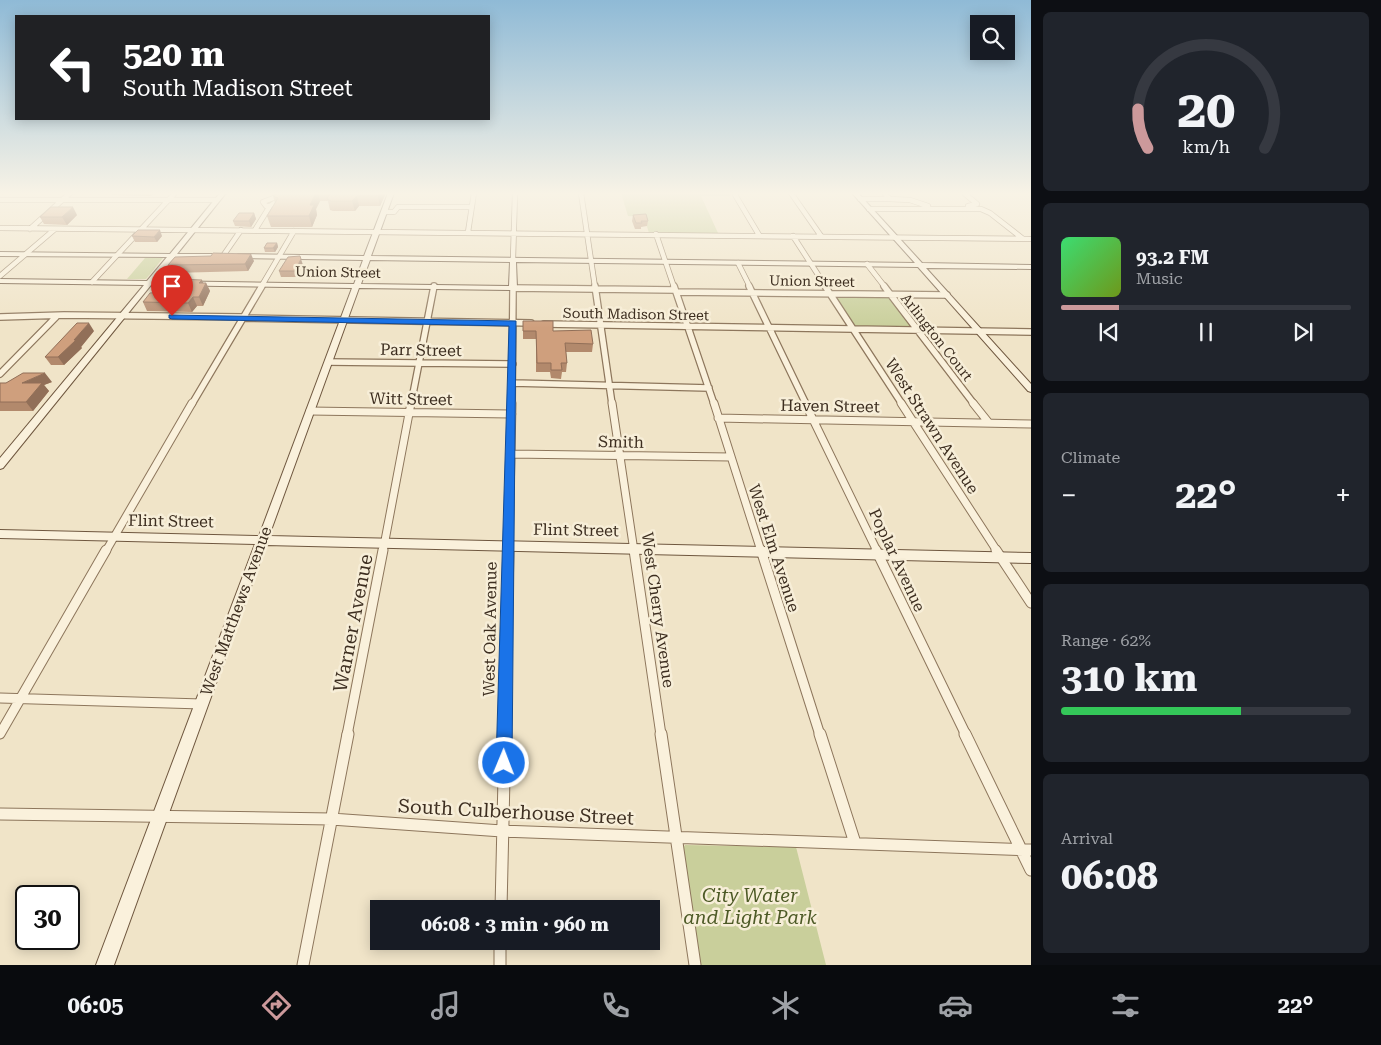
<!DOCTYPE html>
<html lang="en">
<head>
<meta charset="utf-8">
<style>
	body { margin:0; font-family:"Roboto Serif",serif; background:#20242c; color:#f1f3f6; height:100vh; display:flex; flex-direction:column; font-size:19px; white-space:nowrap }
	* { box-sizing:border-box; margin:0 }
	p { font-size:16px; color:#9ea1a6 }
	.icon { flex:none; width:28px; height:28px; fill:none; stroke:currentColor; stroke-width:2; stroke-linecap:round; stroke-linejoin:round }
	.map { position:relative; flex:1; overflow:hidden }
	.details { display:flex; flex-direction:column; gap:12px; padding:12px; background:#0d0f14; width:350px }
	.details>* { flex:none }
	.guide { position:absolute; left:15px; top:15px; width:475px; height:105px; border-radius:0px; box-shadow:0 2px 12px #0003; background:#202124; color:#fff; overflow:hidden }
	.tools { position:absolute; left:970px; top:15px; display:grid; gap:10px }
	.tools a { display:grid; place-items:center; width:45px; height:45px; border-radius:0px; background:#171b24; box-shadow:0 2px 12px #0003; font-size:25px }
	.speed { position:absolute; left:15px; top:885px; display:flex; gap:10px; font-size:25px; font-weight:700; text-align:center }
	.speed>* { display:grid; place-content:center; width:65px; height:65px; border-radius:50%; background:#171b24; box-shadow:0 2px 12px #0003; line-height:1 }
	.speed .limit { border:2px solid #111; border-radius:8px; background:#fff; color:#111 }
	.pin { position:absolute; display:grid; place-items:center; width:42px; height:42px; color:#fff; margin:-51px -21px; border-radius:50% 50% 50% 0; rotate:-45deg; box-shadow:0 0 5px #0007 }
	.pin .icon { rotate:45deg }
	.me { position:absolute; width:55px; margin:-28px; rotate:1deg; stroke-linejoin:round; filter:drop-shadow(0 0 4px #0008) }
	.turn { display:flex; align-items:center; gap:18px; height:105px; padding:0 25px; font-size:22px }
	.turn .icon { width:65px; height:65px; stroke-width:2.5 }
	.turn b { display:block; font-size:35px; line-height:42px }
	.big { font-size:38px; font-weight:700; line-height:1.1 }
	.details .card { flex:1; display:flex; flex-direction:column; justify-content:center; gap:8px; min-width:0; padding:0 18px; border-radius:8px; background:#20242c }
	.details .dial { align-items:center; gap:0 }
	.dial svg { height:130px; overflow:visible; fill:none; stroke:#363941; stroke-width:7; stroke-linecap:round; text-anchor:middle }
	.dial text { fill:#f1f3f6; stroke:none }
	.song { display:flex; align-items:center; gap:15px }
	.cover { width:60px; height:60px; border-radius:8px; background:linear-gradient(135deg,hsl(140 70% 55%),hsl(80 70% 35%)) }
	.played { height:5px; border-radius:2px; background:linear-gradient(90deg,#cc999b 20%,#363941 20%) }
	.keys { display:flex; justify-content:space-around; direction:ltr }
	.heat { display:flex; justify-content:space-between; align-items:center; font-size:28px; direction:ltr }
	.charge { height:8px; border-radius:4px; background:linear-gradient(90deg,#34c759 62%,#363941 0) }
	.trip { position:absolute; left:370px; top:900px; width:290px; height:50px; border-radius:0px; background:#171b24; box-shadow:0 2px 12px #0003; font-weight:700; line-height:50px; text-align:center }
	.dock { display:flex; height:80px; justify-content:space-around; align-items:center; background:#090b0e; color:#9ea1a6 }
	.dock .icon { width:35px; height:35px }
	.dock .selected { color:#cc999b }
	.dock b { font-size:22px; color:#f1f3f6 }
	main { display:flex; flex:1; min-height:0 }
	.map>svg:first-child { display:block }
	.green { fill:#c9cf9b }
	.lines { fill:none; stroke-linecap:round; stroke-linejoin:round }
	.street-far4-casing { stroke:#8d765c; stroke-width:6 }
	.street-far3-casing { stroke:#8d765c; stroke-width:8 }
	.street-far2-casing { stroke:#8d765c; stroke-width:9 }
	.street-far1-casing { stroke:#8d765c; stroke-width:11 }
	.street-casing { stroke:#8d765c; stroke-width:13 }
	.secondary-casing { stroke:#6f573f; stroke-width:2 }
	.street-far4 { stroke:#faf1dc; stroke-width:4.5 }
	.street-far3 { stroke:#faf1dc; stroke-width:5.5 }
	.street-far2 { stroke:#faf1dc; stroke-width:7 }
	.street-far1 { stroke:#faf1dc; stroke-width:9 }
	.street { stroke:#faf1dc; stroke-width:11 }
	.secondary { fill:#faf1dc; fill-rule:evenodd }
	.wall { fill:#b2896c }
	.shaded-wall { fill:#916f58 }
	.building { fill:#cf9f7d; stroke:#916f58 }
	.route { fill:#1a73e8; stroke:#114b97 }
	.labels { text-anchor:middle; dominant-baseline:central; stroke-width:5; stroke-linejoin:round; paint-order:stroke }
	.far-street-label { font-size:14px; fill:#3d2e20; stroke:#f7eed8 }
	.street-label { font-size:16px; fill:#3d2e20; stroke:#f7eed8 }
	.near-street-label { font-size:19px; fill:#3d2e20; stroke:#f7eed8 }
	.near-park-label { font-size:19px; font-style:italic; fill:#4d5a26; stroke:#f7eed8 }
</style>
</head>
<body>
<main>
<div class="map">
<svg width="1031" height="965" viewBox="0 0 1031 965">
	<rect width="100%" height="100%" fill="#f0e4c8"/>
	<path class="green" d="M 621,193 L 729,193 L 731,196 L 701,196 L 718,233 L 649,233 L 644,217 L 628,216 Z
		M 145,258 L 163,258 L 146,279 L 127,279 Z
		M 834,296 L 888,296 L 912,328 L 854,327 Z
		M 685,845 L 796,847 L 826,965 L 700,965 L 682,850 Z"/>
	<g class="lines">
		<defs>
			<path id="street-far4" d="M 581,193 L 595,287
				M 734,193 L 759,235
				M 791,193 L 821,236
				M 884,193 L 890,199 L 910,200 L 928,206
				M 964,193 L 977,204 L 968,206
				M 860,199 L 890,199
				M 0,200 L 217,200
				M 270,206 L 266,206 L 263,202 L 276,197
				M 869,209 L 981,209 L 990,213 L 1022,238
				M 384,212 L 394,212 L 398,207 L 472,207
				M 0,228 L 1031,239
				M 30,229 L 70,193
				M 255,230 L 270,206 L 278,201 L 276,197 L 278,193
				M 468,232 L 474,193
				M 656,234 L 674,287
				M 793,236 L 826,287
				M 223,256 L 241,230
				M 513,259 L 515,193
				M 738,263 L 750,287
				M 867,264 L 885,287
				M 0,276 L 55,229
				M 92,282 L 175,193
				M 261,287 L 294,231"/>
			<path id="street-far3" d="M 595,286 L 612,404
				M 674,286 L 714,404
				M 749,286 L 806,404
				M 825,286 L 902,404
				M 884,286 L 974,404
				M 676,292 L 947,295
				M 0,317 L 64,315 L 242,317
				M 241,318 L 531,323
				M 544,324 L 1031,332
				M 328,362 L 513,364
				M 0,374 L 56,317
				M 513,383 L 709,388
				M 192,404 L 262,286
				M 411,404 L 434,286
				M 512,404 L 513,288 L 675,290"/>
			<path id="street-far2" d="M 612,403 L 634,551
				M 714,403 L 761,551
				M 805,403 L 877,551
				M 901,403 L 997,551
				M 973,403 L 989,423
				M 310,411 L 512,414
				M 718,418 L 1031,424
				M 510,454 L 731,457
				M 106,551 L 192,403
				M 383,551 L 411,403
				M 509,551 L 512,403"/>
			<path id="street-far1" d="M 634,550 L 661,735
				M 761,550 L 820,735
				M 876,550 L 966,735
				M 996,550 L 1031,603
				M 0,698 L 202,704
				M 0,734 L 106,550
				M 347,735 L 383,550
				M 505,735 L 509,550"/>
			<path id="street" d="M 661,734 L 695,965
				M 820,734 L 855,843
				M 965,734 L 1031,870
				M 0,814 L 331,819 L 502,831 L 1031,850
				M 501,909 L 505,734
				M 500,941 L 500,965
				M 303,965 L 348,734"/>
			<path id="secondary" d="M 220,193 L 226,193 L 177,254 L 224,254 L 226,255 L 226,257 L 174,258 L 155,281 L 354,284 L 363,260 L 238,258 L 235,256 L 238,254 L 364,256 L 388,193 L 394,193 L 371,256 L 915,263 L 852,193 L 858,193 L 922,263 L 1031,265 L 1031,269 L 926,268 L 1031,384 L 1031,392 L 1028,391 L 918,267 L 516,262 L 517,288 L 513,290 L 359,288 L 269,536 L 1031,553 L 1031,563 L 266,545 L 114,965 L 96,965 L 255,544 L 0,538 L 0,530 L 259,536 L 352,288 L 151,285 L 3,468 L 0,469 L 0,458 L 144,285 L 0,283 L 0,279 L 147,281 L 167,257 L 0,256 L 0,252 L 170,254 ZM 370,260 L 510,262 L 509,286 L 361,284 Z"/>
		</defs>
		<use href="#street-far4" class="street-far4-casing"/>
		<use href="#street-far3" class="street-far3-casing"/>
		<use href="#street-far2" class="street-far2-casing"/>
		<use href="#street-far1" class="street-far1-casing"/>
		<use href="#street" class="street-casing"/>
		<use href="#secondary" class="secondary-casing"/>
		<use href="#street-far4" class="street-far4"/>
		<use href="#street-far3" class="street-far3"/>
		<use href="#street-far2" class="street-far2"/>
		<use href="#street-far1" class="street-far1"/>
		<use href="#street" class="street"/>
		<use href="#secondary" class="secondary"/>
	</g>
	<path class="wall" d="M 112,193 L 154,193 L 151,196 L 113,195 Z
		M 278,193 L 386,193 L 380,206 L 359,206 L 355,211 L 333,211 L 330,210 L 328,201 L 320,201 L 316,209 L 317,215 L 312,227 L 271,227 L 267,216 L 275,203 L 273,196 Z
		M 254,213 L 256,219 L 251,227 L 235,226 L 233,221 Z
		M 77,215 L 67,225 L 44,224 L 40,217 Z
		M 633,215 L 648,221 L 647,226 L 641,227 L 641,229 L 635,229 L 632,221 Z
		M 132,236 L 162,236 L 157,242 L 135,242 Z
		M 277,243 L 278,247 L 275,252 L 265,252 L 264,248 Z
		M 254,261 L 248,271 L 172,273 L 168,265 Z
		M 303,265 L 297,277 L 281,277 L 279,271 Z
		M 203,283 L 206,283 L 210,291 L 203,306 L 197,306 L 192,312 L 147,311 L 143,302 L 169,291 Z
		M 523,321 L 593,344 L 592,352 L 566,352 L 567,363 L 566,372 L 562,372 L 561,379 L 551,378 L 550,372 L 536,372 L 536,339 L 523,339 Z
		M 94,331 L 81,347 L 82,348 L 64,365 L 51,365 L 45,357 Z
		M 52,382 L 44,385 L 49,391 L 33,411 L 0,411 L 0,383 Z"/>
	<path class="shaded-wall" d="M 316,193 L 318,193 L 320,201 L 316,209 L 317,215 L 312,227 L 309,216 L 310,205 Z
		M 379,193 L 386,193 L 380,206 L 378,196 Z
		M 357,196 L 359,206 L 355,211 L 352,201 Z
		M 73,207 L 77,215 L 67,225 L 62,217 Z
		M 254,213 L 256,219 L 251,227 L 249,221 Z
		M 160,230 L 162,236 L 157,242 L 154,237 Z
		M 277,243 L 278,247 L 275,252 L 273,248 Z
		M 251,254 L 254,261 L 248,271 L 245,264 Z
		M 301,259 L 303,265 L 297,277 L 295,271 Z
		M 202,280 L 205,287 L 206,283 L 210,291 L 203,306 L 199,297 L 199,283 Z
		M 193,297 L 197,306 L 192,312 L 188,303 Z
		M 89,323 L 94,331 L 81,347 L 82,348 L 64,365 L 58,357 Z
		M 45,373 L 52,382 L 44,385 L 49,391 L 33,411 L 26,402 L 22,383 Z"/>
	<path class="building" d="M 278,193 L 316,193 L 310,205 L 314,205 L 309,216 L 267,216 L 278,198 L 273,196 Z
		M 330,193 L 379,193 L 378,196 L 357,196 L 352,201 L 331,201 L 327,199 Z
		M 51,207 L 73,207 L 62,217 L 40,217 Z
		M 239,213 L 254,213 L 249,221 L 233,221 Z
		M 646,214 L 648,221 L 641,221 L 642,223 L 636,223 L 633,215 Z
		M 138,230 L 160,230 L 154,237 L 132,236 Z
		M 267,243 L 277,243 L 273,248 L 264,248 Z
		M 213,253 L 251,254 L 245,264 L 168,265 L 175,257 L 211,256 Z
		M 300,256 L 301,259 L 295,271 L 279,271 L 288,257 Z
		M 178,279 L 202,280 L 199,283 L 206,283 L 199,297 L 193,297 L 188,303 L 143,302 L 150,293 L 169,291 Z
		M 523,321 L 553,321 L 553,331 L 591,330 L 593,344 L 565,343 L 567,363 L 561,363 L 562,370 L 551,370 L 551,363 L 537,363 L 536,331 L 523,331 Z
		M 77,323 L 89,323 L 74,340 L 76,340 L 58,357 L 45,357 Z
		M 23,373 L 45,373 L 22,383 L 42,383 L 26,402 L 0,402 L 0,383 L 6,383 Z"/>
	<linearGradient id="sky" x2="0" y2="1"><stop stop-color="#8fbad6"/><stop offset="0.59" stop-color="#f8f3e6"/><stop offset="1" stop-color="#f8f3e6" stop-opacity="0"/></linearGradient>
	<rect width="1031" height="328" fill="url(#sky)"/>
	<path class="route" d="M 169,315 L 516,321 L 512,763 L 509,769 L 504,771 L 498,769 L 496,763 L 509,326 L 172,319 L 169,318 Z"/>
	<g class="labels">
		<g class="far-street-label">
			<text transform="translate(338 272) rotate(1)">Union Street</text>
			<text transform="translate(812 281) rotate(1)">Union Street</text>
			<text transform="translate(636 314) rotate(1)">South Madison Street</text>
			<text transform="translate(937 337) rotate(52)">Arlington Court</text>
		</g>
		<g class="street-label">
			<text transform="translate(421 350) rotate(1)">Parr Street</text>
			<text transform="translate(411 399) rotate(1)">Witt Street</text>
			<text transform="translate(830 406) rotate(1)">Haven Street</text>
			<text transform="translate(932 426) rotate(57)">West Strawn Avenue</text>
			<text transform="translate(621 442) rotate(1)">Smith</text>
			<text transform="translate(171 521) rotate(1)">Flint Street</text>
			<text transform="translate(576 530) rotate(1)">Flint Street</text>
			<text transform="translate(774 548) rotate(72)">West Elm Avenue</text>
			<text transform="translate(897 560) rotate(65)">Poplar Avenue</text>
			<text transform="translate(658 610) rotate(82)">West Cherry Avenue</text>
			<text transform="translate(236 611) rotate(-70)">West Matthews Avenue</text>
			<text transform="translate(490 629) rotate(-89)">West Oak Avenue</text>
		</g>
		<g class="near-street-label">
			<text transform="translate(353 623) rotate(-79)">Warner Avenue</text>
			<text transform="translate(516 812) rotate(3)">South Culberhouse Street</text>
		</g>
		<g class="near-park-label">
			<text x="750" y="895">City Water<tspan x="750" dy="22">and Light Park</tspan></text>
		</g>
	</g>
</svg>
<div class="tools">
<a><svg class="icon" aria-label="search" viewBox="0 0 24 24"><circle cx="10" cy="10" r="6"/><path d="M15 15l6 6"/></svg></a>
</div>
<div class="speed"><div class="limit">30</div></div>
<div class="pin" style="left:172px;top:316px;background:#d93025"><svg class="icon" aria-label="arrive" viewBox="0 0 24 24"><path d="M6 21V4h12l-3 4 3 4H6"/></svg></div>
<svg class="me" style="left:504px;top:763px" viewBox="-20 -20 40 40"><circle r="17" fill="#1a73e8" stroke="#fff" stroke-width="3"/><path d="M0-11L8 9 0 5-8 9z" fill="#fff"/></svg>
<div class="trip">06:08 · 3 min · 960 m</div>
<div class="guide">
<div class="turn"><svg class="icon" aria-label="left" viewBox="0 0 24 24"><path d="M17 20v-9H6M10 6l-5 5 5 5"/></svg><div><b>520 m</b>South Madison Street</div></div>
</div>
</div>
<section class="details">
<div class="card dial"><svg viewBox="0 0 100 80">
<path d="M14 69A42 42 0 1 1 86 69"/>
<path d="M14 69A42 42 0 0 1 8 45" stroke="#cc999b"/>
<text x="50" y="56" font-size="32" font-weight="700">20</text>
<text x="50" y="72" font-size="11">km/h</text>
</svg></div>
<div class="card">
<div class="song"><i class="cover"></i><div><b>93.2 FM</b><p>Music</p></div></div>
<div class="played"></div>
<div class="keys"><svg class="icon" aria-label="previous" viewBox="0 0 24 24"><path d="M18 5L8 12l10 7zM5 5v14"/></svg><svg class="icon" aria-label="pause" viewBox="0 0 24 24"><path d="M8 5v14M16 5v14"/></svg><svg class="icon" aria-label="next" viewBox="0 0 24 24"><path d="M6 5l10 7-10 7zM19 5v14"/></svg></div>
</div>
<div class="card"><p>Climate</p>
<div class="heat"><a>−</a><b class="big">22°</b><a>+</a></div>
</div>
<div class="card"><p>Range · 62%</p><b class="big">310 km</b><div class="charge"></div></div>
<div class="card"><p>Arrival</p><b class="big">06:08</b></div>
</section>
</main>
<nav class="dock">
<b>06:05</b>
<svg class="icon selected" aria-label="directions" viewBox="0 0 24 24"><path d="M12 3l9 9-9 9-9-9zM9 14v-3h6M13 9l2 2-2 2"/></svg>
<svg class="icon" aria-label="music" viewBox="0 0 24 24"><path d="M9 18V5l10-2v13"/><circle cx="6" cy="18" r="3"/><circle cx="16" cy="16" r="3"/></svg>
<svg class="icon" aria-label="phone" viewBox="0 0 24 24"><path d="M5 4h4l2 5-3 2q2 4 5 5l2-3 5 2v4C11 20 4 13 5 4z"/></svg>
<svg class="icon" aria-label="climate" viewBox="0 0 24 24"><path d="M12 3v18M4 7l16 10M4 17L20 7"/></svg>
<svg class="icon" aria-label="car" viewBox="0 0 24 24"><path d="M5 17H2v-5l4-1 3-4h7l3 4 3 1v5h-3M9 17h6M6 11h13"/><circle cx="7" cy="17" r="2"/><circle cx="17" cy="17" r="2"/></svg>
<svg class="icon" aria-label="filters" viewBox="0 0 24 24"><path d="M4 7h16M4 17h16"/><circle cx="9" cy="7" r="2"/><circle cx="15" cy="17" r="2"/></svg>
<b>22°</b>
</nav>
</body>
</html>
